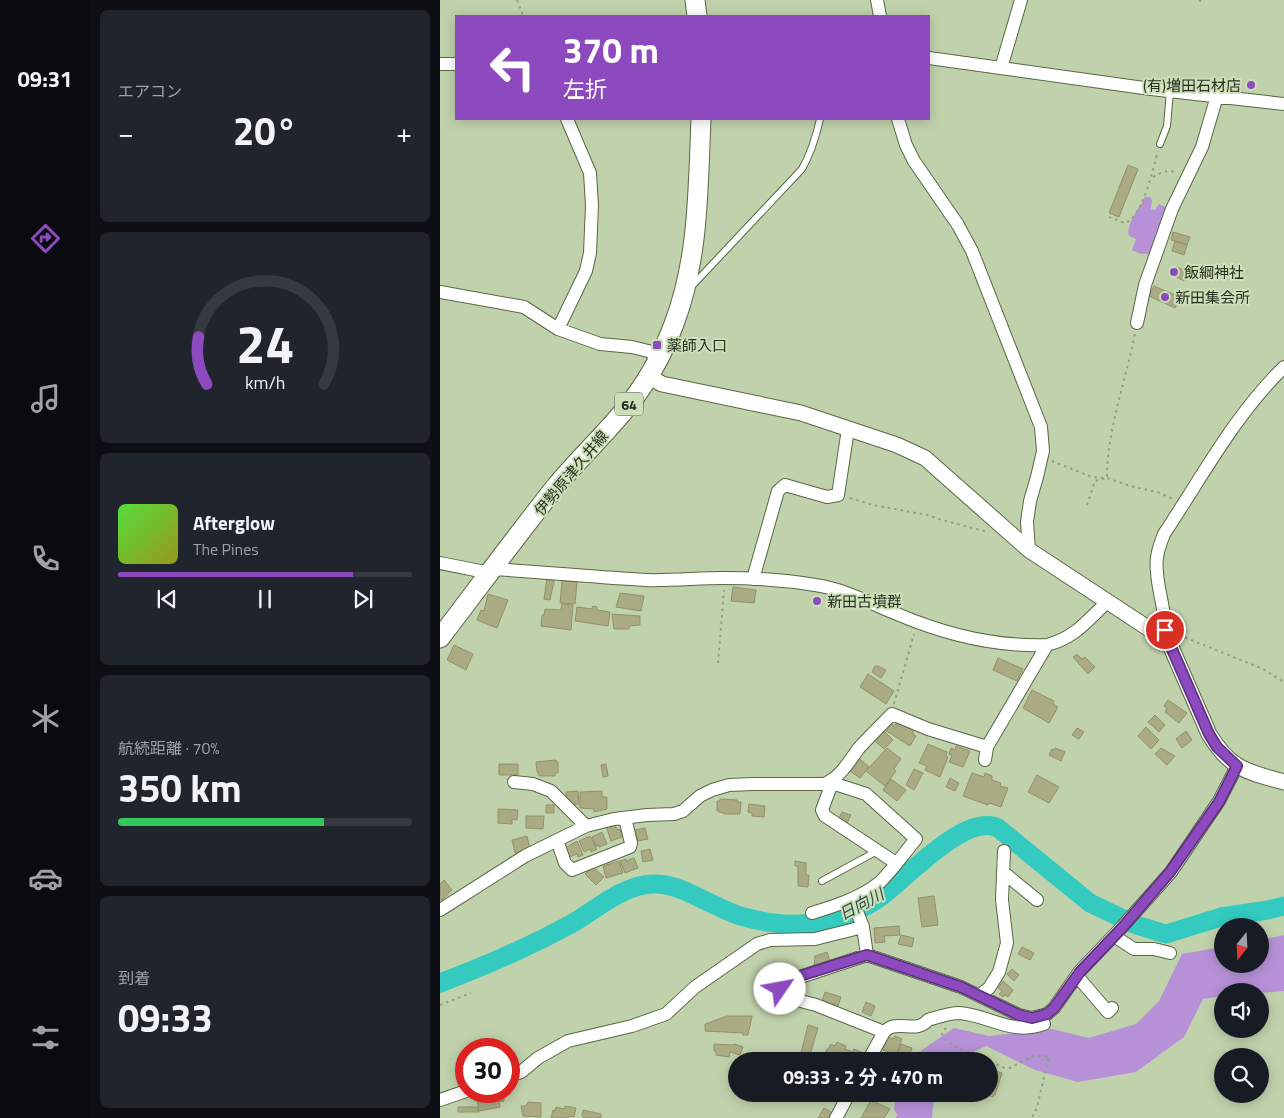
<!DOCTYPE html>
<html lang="ja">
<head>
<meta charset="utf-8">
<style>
	body { margin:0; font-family:"Titillium Web","Noto Sans JP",sans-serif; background:#20242c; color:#f1f3f6; height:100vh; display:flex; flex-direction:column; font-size:19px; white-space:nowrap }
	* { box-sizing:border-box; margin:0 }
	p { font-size:16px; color:#9ea1a6 }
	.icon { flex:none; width:28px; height:28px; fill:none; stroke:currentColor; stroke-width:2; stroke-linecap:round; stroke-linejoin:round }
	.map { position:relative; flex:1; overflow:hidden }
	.panel { display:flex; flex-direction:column; gap:10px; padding:10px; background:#0d0f14; width:350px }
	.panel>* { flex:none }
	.hud { position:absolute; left:15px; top:15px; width:475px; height:105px; border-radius:0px; box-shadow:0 2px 12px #0003; background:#8d4abf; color:#fff; overflow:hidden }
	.needle { width:32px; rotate:198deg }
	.buttons { position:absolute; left:774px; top:918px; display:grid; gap:10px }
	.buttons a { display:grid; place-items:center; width:55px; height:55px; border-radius:50%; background:#171b24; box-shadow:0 2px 12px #0003; font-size:25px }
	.speed { position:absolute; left:15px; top:1038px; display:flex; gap:10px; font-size:25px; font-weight:700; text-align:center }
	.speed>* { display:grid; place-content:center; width:65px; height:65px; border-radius:50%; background:#171b24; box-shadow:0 2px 12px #0003; line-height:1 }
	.speed .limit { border:8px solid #d22; background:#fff; color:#111 }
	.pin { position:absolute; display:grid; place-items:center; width:42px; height:42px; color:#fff; margin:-21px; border:2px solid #fff; border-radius:50%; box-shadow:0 1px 5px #0007 }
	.me { position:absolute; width:55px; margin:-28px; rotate:57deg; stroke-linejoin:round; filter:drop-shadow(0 0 4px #0008) }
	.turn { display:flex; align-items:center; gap:18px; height:105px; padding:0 25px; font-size:22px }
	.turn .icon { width:65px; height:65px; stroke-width:2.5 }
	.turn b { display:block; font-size:35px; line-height:42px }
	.big { font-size:38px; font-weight:700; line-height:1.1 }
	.panel .widget { flex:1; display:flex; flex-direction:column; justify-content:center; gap:8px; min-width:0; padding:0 18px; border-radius:8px; background:#20242c }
	.panel .dial { align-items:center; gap:0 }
	.dial svg { height:130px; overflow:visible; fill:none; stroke:#363941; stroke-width:7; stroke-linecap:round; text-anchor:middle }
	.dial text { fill:#f1f3f6; stroke:none }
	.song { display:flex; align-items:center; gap:15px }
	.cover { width:60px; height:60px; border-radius:8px; background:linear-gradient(135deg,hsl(110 70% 55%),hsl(60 70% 35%)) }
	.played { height:5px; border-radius:2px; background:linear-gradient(90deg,#8d4abf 80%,#363941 80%) }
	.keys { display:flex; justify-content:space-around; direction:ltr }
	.heat { display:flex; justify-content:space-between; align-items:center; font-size:28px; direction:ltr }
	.charge { height:8px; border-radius:4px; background:linear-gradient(90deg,#34c759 70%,#363941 0) }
	.trip { position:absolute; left:288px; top:1052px; width:270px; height:50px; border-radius:25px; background:#171b24; box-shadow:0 2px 12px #0003; font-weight:700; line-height:50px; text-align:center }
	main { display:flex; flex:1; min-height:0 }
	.dock { display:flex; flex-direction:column; width:90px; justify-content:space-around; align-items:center; background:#090b0e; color:#9ea1a6 }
	.dock .icon { width:35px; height:35px }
	.dock .selected { color:#8d4abf }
	.dock b { font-size:22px; color:#f1f3f6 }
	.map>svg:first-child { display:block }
	.green { fill:#b691d7 }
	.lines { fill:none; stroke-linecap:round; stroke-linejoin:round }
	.river { stroke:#34cac0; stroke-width:19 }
	.building { fill:#abab83; stroke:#91916a }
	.service-casing { stroke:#576745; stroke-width:8 }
	.minor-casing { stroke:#576745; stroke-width:14 }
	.tertiary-casing { stroke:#576745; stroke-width:17 }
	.primary-casing { stroke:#576745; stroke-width:21 }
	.path { stroke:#919f80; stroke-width:2; stroke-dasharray:2.5 4; stroke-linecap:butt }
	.service { stroke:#fff; stroke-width:6 }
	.minor { stroke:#fff; stroke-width:12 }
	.tertiary { stroke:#fff; stroke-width:15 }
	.primary { stroke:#fff; stroke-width:19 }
	.route-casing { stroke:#5c307c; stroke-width:12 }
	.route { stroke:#8d4abf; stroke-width:9 }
	.poi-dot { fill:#8d4abf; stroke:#cddfb8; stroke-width:2 }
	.labels { text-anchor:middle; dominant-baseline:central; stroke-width:4; stroke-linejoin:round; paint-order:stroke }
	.shield { fill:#cddfb8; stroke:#5a644e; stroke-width:1 }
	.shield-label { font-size:14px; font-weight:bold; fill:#282f20 }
	.poi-label { font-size:15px; fill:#282f20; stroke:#cddfb8; text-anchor:start }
	.street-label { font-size:15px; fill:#282f20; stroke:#cddfb8 }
	.water-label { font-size:16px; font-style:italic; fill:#2c4a47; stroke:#cddfb8 }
</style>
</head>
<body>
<main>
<nav class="dock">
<b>09:31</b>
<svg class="icon selected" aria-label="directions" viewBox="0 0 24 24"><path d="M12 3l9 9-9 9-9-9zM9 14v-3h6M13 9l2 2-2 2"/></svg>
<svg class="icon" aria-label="music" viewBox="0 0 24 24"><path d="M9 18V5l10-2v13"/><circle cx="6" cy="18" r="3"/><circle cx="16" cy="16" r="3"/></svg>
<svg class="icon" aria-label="phone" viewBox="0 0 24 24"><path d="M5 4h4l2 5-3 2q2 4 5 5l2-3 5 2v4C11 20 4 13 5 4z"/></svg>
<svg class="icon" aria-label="climate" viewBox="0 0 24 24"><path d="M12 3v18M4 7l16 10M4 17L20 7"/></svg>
<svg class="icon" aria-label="car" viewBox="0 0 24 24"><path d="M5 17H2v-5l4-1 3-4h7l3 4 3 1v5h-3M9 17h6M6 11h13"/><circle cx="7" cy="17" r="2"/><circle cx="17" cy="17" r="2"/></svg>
<svg class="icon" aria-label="filters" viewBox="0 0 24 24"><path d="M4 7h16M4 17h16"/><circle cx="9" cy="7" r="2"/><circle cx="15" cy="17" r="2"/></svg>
</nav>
<section class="panel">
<div class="widget"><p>エアコン</p>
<div class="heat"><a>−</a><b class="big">20°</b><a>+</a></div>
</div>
<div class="widget dial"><svg viewBox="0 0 100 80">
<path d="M14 69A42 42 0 1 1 86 69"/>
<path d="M14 69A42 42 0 0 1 9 40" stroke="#8d4abf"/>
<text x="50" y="56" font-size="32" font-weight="700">24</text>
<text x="50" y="72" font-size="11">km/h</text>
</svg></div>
<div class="widget">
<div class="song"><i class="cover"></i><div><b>Afterglow</b><p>The Pines</p></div></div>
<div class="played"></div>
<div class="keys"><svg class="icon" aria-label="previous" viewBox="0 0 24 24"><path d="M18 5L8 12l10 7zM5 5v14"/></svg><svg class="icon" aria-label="pause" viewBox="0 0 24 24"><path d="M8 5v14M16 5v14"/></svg><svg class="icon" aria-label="next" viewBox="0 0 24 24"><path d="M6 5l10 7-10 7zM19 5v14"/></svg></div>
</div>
<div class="widget"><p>航続距離 · 70%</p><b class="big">350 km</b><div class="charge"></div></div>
<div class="widget"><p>到着</p><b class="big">09:33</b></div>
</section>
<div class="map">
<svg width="844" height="1118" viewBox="0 0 844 1118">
	<rect width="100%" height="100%" fill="#c0d2ac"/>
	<path class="green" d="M 705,197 L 710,197 L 712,200 L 711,209 L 715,210 L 719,204 L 729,209 L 713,254 L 701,254 L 692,250 L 696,239 L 689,236 C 685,226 700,207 705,197 Z
		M 844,935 L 844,991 L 820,993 L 820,991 L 782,991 L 782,996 L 763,999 L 744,1037 L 696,1072 L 638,1082 L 595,1070 L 546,1046 L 514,1061 L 470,1061 L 472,1057 L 514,1028 L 549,1036 L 612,1029 L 649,1038 L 696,1024 L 719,1001 L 742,954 L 782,947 L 782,964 L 820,964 L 820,940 Z
		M 456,1094 L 494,1094 L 492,1118 L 456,1118 L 457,1114 L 454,1110 Z"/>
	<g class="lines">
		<path class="river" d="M 0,983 C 45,966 89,947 131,924 C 156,910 183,885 212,884 C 232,883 249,893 266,901 C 278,906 291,914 304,917 C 338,926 376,928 409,914 C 419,910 430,904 439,898 C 465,880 525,812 558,828 L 650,903 L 696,925 L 726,934 L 781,917 L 828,910 L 844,906"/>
	</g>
	<path class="building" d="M 688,165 L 698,169 L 679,217 L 669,213 Z
		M 733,232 L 750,237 L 747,245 L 731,240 Z
		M 735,241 L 747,245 L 744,255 L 732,251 Z
		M 737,267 L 748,272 L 744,281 L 733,275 Z
		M 714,286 L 740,297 L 735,308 L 709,296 Z
		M 107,579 L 114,581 L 110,600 L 104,599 Z
		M 122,581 L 137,582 L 135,604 L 120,603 Z
		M 293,587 L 316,590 L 314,603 L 291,601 Z
		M 180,593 L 204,596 L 201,611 L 176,607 Z
		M 48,594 L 68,600 L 57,628 L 37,620 L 41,610 L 44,611 Z
		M 122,604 L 133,605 L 131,630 L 101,626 L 102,615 L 104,615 L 105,609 L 121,610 Z
		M 153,606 L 157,607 L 157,610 L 170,612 L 168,626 L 135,621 L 137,607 L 152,609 Z
		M 172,614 L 200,616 L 200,625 L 189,626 L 189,629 L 174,629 Z
		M 14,645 L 33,654 L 26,670 L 7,660 Z
		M 637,654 L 642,659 L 645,657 L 655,667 L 648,674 L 633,657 Z
		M 558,658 L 583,669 L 577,681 L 553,670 Z
		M 435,666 L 438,666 L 446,670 L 441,678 L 432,672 Z
		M 428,674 L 454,691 L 446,704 L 420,687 Z
		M 592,690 L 614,701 L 613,704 L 618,707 L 609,723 L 583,708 Z
		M 728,700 L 747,713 L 739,723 L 725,712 L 727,708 L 724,706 Z
		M 715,715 L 725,725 L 719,732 L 708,722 Z
		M 449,722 L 455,726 L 457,722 L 473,730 L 473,734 L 476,736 L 470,746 L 445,730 Z
		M 706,727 L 719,740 L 711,749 L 698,736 Z
		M 637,728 L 644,732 L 639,739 L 632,735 Z
		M 444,731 L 453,740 L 444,749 L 435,741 Z
		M 746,731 L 752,740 L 742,748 L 736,739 Z
		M 488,744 L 507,752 L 506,756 L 508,757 L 500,777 L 485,770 L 487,766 L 479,763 Z
		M 516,746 L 530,751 L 523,767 L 509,762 L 512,756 L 509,754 L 511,748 L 515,750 Z
		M 447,748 L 461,759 L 454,769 L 456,771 L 445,786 L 426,771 Z
		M 615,748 L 625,752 L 621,761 L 609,755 L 612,749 L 614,750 Z
		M 721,748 L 735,756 L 727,765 L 715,754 Z
		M 420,759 L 429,767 L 420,778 L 410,771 Z
		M 116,760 L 118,762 L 118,773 L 115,773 L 115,776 L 99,776 L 98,772 L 97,772 L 96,762 Z
		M 59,764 L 78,764 L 78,775 L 59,775 Z
		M 166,764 L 168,776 L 163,777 L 161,765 Z
		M 474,769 L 483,773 L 474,790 L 466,785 Z
		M 532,773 L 544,777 L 545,773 L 552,776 L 552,780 L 561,783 L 560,786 L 568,788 L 561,807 L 549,803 L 548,805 L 523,796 Z
		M 597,775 L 619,787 L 609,803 L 588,792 Z
		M 510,778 L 519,783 L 515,791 L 506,787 Z
		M 451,779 L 466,790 L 457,801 L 443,790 Z
		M 138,791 L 139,804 L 129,805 L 127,802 L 126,792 Z
		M 162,791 L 162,797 L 167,797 L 167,809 L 154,812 L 154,809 L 140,808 L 140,792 Z
		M 280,799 L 297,800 L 297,802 L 301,802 L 300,814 L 284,814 L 284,813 L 279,812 L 279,811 L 277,811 L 277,801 L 280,801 Z
		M 309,804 L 325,806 L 324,817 L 312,816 L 312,813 L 308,812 Z
		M 106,805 L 114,805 L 114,813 L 106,813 Z
		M 58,809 L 78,810 L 77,820 L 72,819 L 72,824 L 58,823 Z
		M 402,812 L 411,815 L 407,823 L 399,818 Z
		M 86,816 L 104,816 L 103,829 L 86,828 Z
		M 169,825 L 170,827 L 175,825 L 177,830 L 180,829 L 182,837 L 171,841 L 166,826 Z
		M 205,828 L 208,839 L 198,841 L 195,830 Z
		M 162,832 L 167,844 L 159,847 L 159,845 L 156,846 L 152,837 Z
		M 87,836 L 90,849 L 79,854 L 79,852 L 75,853 L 72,840 Z
		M 150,836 L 157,849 L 151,852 L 150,849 L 144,852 L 139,841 Z
		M 137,841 L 143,855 L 138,857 L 137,854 L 129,857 L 125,848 Z
		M 210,849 L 213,860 L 203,862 L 201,851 Z
		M 194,858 L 198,868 L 185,873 L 180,861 L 186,859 L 186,861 Z
		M 179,861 L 183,873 L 166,878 L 163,866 Z
		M 355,861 L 366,863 L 366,875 L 369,875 L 368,887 L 358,886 L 358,866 L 355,866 Z
		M 153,867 L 164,877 L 156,885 L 145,874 Z
		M 4,880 L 12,890 L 2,900 L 0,899 L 0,884 Z
		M 494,896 L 498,925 L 482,927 L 478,898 Z
		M 459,926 L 460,935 L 444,936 L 445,942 L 435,943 L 434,928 Z
		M 461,935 L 474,938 L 472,947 L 458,944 Z
		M 582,947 L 594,953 L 590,960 L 578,954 Z
		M 387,952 L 390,961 L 374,966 L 375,956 Z
		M 572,969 L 579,975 L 574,981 L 567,974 Z
		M 563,981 L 573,990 L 568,997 L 565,995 L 563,997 L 559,994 L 562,991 L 558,988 Z
		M 385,992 L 401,997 L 398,1006 L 382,1001 Z
		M 426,1002 L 435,1006 L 431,1016 L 422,1012 Z
		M 287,1016 L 312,1016 L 308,1035 L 303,1035 L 303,1033 L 265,1031 L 265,1024 Z
		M 368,1025 L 378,1028 L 369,1058 L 362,1055 L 363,1053 L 361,1053 Z
		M 455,1036 L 462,1039 L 456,1055 L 443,1050 L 448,1037 L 453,1039 Z
		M 397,1042 L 406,1046 L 405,1049 L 413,1052 L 414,1049 L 423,1053 L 419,1061 L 382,1061 L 387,1049 L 388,1049 L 391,1044 L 395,1046 Z
		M 274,1044 L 293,1045 L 294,1044 L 303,1047 L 300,1055 L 290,1052 L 289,1057 L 276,1055 L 276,1051 L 274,1051 Z
		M 461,1044 L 472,1048 L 468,1059 L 457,1055 Z
		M 549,1069 L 562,1073 L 555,1095 L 554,1095 L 553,1097 L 544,1094 L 549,1094 Z
		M 46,1092 L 46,1094 L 63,1092 L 64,1101 L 59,1102 L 60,1107 L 39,1111 L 37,1098 L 40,1098 L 39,1093 Z
		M 431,1100 L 450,1109 L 444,1118 L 421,1118 Z
		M 88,1102 L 101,1103 L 101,1117 L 83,1116 L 81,1106 L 86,1106 Z
		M 125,1106 L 136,1108 L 134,1117 L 129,1116 L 128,1118 L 111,1118 L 113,1110 L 115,1111 L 116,1107 L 124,1109 Z
		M 18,1107 L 37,1107 L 39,1112 L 18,1112 Z
		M 384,1108 L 393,1113 L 391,1118 L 378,1118 Z
		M 143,1110 L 161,1114 L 161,1118 L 144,1118 L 142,1116 Z"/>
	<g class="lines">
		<defs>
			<path id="service" d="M 720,144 L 727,126 L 730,91
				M 251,287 L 362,169 C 371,153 376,137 380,119
				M 382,881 L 437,851"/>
			<path id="minor" d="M 437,0 L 440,16
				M 489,58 L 711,89 L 844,104
				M 0,64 L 16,64
				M 561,68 L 581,0
				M 458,119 L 466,145 L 474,161 L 518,225 L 532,251 L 601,427 L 603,451 L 597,477 L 590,501 L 587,522 L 589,550
				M 0,292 L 84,307 L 118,329 L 160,344 L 192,347 L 208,351 L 220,357
				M 697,323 L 705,285 L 732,209 L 762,147 L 777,96
				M 118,329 L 146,271 L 150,253 L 152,205 L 150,173 L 127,119
				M 0,563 L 45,572 L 53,569 C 104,572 154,577 205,580 C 231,581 258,578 284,578 C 314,578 345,580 375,585 C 404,589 430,603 457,614 C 504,634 556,647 607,645
				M 313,579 L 338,491 L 345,485 L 387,497 L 398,495 L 408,429
				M 723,638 C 728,615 718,594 717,572 C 715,558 719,547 724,534 C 762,477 794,416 844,367
				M 545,760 L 547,747
				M 74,782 L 93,784 L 111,791 L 146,826
				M 392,783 L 382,810 L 385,816 L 456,863
				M 117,840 L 125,863 L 132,870 L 190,847 L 191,843 L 185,818
				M 563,872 L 597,900
				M 412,899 L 423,927 L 427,955
				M 0,910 L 85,856 L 146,826 L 174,819 L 207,815 L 234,814 L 243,811 L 260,796 L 272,790 L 289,785 L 313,784 L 384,784 C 401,777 409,761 419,748 C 430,736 441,725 452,714 L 488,729 L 547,747 L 607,645 C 635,638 648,620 668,601
				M 372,913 C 395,906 420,898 439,883 C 451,872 465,852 476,839 L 426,794 L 389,782
				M 674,936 L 694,949 L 714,949 L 730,953
				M 637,976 L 668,1012 L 672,1008
				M 539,996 L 549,988 L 559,972 L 567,943 L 562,900 L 564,851
				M 444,1032 C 446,1030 449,1028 451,1027 C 465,1023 478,1032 488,1020 C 498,1017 509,1013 519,1013 C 549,1015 572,1036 604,1024
				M 428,1061 L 444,1032 L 376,1005 L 342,996 L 340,989 L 342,983 L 427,955 L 521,987 L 579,1015 L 592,1018 L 607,1014 L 614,1008 L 640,971 L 682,927 L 731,872 L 779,801 L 797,766
				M 69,1076 L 81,1072 L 98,1058 L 128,1041 L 192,1026 L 226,1014 L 255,987 L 317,944 L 330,940 L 375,939 L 423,927
				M 0,1100 L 26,1091
				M 396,1118 L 409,1094"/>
			<path id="tertiary" d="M 208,376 L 222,384 L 361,413 L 457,445 L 485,458 L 589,550 L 723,638 L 731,647 L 769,734 C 790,769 807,772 844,782"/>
			<path id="primary" d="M 255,0 L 257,16
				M 0,638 C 39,587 77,535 117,485 C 138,460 162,437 183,412 C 205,386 222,356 234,324 C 259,258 258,188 261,119"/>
		</defs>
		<use href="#service" class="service-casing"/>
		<use href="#minor" class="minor-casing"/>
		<use href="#tertiary" class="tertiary-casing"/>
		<use href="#primary" class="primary-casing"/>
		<path class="path" d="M 77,0 L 83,16
			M 759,0 L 762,2
			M 713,177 C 721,172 727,170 736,172
			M 669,217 L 685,223 C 703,217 713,168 718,151
			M 612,461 L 652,477 L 667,478 L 690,486 L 717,492 L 733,499
			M 410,498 L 433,505 L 487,515 L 502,520 L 548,532
			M 647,505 L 655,481 L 667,478 C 667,429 686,381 695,333
			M 739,635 L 823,669 L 844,682
			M 278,663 L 284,590
			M 454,704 L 474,634
			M 0,1005 L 31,993
			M 506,1028 L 502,1033 L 503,1038 L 513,1046 L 565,1068 L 570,1068 L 593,1056 L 609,1056 L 597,1107 L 592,1118"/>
		<use href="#service" class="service"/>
		<use href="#minor" class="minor"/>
		<use href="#tertiary" class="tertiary"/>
		<use href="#primary" class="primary"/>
	</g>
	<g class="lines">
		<defs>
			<path id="route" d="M 340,989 L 342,983 L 350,979 L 427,955 L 521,987 L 579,1015 L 592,1018 L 607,1014 L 614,1008 L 640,972 L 682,928 L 730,872 L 779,802 L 797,766 L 777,747 L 769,734 L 731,647 L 723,638 L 725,630"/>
		</defs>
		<use href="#route" class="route-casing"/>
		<use href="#route" class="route"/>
	</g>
	<g class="poi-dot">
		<circle cx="811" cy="85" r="5"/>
		<circle cx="734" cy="272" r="5"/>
		<circle cx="725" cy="297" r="5"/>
		<rect x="212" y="340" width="10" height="10" rx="2.5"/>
		<circle cx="377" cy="601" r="5"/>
	</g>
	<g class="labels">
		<rect class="shield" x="175" y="392.5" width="28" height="23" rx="4"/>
		<g class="shield-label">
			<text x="189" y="404">64</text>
		</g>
		<g class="poi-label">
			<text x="801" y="85" text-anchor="end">(有)増田石材店</text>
			<text x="744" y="272">飯綱神社</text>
			<text x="735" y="297">新田集会所</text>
			<text x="227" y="345">薬師入口</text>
			<text x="387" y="601">新田古墳群</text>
		</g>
		<g class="street-label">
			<text transform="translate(131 473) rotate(-50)">伊勢原津久井線</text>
		</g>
		<g class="water-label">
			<text transform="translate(421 904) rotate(-28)">日向川</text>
		</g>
	</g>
</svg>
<div class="buttons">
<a><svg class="needle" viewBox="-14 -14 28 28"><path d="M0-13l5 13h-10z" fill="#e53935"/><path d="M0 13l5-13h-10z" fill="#9ea1a6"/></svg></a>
<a><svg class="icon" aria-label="sound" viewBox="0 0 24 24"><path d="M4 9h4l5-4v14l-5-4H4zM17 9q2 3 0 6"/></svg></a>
<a><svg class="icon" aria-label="search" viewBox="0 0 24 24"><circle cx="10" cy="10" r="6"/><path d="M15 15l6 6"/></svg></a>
</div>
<div class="speed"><div class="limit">30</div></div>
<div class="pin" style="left:725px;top:630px;background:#d93025"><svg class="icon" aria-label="arrive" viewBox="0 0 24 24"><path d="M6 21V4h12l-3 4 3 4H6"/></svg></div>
<svg class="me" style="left:340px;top:989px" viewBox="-20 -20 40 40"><circle r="19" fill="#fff"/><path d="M0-13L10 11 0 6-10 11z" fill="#8d4abf"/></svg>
<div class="trip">09:33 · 2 分 · 470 m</div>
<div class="hud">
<div class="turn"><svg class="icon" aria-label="left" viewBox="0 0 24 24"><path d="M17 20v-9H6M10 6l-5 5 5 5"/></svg><div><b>370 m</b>左折</div></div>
</div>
</div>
</main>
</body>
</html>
